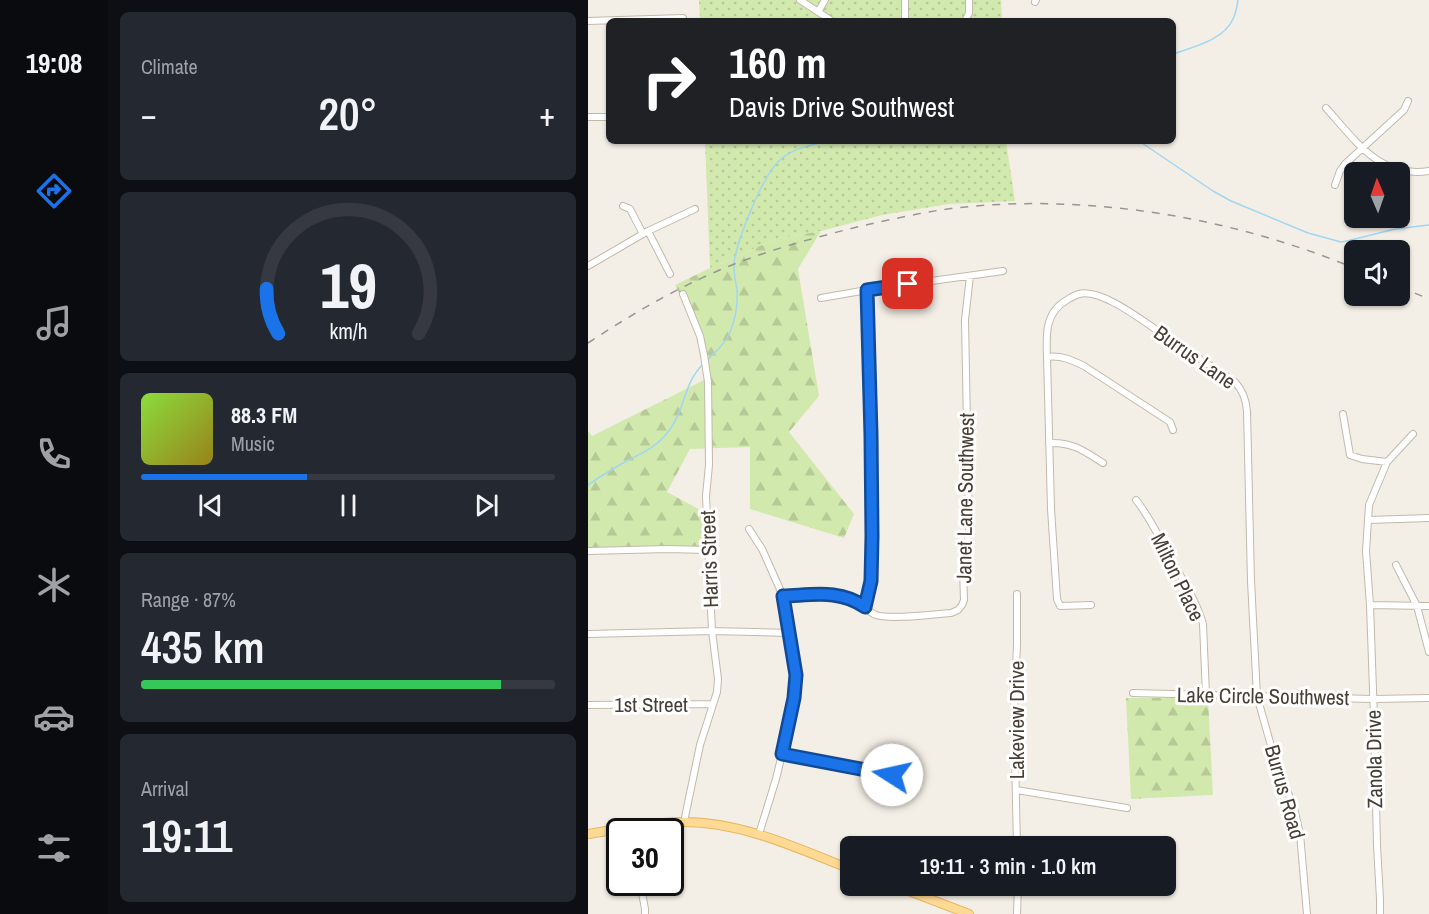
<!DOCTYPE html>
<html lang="en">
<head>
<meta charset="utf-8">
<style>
	body { margin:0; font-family:"Archivo Narrow",sans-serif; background:#242831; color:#f1f3f6; height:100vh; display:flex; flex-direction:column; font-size:22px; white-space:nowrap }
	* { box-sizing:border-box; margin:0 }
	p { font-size:20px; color:#9ea1a6 }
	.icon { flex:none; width:33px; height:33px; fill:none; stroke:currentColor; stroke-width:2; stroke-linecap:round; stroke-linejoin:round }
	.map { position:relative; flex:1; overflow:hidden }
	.panel { display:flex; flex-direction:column; gap:12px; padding:12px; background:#0d0f14; width:480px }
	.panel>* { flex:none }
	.guide { position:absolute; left:18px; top:18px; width:570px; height:126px; border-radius:9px; box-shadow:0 2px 4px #0004; background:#202124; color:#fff; overflow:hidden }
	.needle { width:39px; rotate:358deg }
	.fabs { position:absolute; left:756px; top:162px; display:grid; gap:12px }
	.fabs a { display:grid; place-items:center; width:66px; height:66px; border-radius:9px; background:#171b24; box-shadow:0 2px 4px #0004; font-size:30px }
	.speed { position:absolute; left:18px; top:818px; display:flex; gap:12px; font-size:30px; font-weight:700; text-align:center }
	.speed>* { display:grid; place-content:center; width:78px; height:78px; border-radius:50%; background:#171b24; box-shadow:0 2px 4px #0004; line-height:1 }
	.speed .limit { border:3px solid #111; border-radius:9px; background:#fff; color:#111 }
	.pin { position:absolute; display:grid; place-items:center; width:51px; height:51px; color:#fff; margin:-26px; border-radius:12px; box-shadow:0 3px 9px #0006 }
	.me { position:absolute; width:66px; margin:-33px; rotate:280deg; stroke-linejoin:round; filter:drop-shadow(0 0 4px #0008) }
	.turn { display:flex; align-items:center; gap:21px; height:126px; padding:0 24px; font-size:27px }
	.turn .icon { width:78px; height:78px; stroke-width:2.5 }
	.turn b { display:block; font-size:42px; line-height:51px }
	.big { font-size:45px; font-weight:600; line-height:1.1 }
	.panel .widget { flex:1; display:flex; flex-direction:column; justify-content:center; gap:9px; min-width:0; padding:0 21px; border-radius:9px; background:#242831 }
	.panel .dial { align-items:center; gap:0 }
	.dial svg { height:156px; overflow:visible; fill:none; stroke:#363941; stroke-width:7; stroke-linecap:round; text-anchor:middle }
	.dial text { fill:#f1f3f6; stroke:none }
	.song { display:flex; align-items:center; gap:18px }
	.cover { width:72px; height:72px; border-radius:9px; background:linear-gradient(135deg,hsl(90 70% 55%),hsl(50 70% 35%)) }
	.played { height:6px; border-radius:3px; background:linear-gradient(90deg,#1a73e8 40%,#363941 40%) }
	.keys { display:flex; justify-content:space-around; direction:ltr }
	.heat { display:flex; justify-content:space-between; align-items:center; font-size:33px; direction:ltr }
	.charge { height:9px; border-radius:4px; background:linear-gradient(90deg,#34c759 87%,#363941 0) }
	.trip { position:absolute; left:252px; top:836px; width:336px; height:60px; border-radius:9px; background:#171b24; box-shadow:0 2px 4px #0004; font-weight:600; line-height:60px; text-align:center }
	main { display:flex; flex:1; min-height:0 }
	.tab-bar { display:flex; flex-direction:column; width:108px; justify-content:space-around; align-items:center; background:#090b0e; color:#9ea1a6 }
	.tab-bar .icon { width:42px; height:42px }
	.tab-bar .selected { color:#1a73e8 }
	.tab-bar b { font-size:27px; color:#f1f3f6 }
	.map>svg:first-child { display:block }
	.grass { fill:url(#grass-dots) }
	.forest { fill:url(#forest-firs) }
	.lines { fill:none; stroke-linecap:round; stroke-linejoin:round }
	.stream { stroke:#a0d6f2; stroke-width:1.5 }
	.minor-casing { stroke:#c2b9ab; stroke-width:8 }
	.major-casing { stroke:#e7b761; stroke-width:10 }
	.minor { stroke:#fff; stroke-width:6 }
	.major { stroke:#ffda94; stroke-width:8 }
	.rail { stroke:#969696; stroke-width:1.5; stroke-dasharray:8 8; stroke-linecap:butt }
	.route-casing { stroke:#114b97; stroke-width:15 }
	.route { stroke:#1a73e8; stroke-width:10 }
	.labels { text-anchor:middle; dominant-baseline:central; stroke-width:6; stroke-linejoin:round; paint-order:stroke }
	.street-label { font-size:21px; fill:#473f35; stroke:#fff }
</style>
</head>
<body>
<main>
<nav class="tab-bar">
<b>19:08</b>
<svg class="icon selected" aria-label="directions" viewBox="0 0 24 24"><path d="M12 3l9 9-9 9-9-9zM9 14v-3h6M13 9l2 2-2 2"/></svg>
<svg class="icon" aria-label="music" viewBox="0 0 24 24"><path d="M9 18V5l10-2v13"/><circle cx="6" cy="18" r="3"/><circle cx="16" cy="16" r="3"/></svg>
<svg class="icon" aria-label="phone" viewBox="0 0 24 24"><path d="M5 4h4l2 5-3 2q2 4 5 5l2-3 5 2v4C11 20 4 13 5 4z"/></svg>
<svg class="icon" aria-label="climate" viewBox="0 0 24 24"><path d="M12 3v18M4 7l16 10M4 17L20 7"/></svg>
<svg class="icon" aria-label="car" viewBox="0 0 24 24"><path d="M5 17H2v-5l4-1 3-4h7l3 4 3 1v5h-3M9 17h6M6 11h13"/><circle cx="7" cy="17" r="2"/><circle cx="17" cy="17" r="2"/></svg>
<svg class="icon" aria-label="filters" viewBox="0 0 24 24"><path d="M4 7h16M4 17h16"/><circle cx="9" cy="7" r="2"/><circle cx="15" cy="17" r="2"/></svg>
</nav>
<section class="panel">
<div class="widget"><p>Climate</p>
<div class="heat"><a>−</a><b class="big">20°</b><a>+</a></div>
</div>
<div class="widget dial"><svg viewBox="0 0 100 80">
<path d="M14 69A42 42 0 1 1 86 69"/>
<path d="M14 69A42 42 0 0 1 8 46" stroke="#1a73e8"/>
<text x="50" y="56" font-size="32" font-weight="700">19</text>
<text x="50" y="72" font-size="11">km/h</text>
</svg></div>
<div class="widget">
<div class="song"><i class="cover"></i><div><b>88.3 FM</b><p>Music</p></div></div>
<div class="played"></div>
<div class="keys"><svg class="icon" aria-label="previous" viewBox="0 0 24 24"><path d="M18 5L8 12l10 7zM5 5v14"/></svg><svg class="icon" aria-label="pause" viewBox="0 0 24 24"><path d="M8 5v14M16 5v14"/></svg><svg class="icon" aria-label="next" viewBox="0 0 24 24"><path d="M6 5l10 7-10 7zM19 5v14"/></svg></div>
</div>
<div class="widget"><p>Range · 87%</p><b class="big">435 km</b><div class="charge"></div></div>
<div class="widget"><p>Arrival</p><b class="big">19:11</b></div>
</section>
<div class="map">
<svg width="841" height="914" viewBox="0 0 841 914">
	<defs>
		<pattern id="grass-dots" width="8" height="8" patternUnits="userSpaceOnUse" patternTransform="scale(1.5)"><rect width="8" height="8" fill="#d2e9ae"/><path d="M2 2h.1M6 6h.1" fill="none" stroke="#b6c996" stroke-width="1.8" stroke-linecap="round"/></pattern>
		<pattern id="forest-firs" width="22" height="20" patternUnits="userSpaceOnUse" patternTransform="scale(1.5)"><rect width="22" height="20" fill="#d2e9ae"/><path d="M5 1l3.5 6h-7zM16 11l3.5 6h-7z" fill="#b6c996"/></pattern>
	</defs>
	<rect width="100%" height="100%" fill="#f4efe6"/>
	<path class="grass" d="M 111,0 L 413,0 L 414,21 L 112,21 Z
		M 117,141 L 418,141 L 427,201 L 361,204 L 294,215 L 233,231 L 188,239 L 122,268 Z"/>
	<path class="forest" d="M 233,231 L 210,269 L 231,396 L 201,432 L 266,514 L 256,538 L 162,509 L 162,447 L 102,449 L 79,492 L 120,514 L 122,550 L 0,549 L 0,431 L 4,436 L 120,378 L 106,322 L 87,285 L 122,268 L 188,239 Z
		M 538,698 L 620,698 L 625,795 L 543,799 Z"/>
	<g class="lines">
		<path class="stream" d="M 585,54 C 605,47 636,40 645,19 C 648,13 649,6 650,0
			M 551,141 L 625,191 L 643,201 L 720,233 L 753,242 L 759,241 L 807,229 L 841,225
			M 119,360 C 126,353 136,345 140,336 C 147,323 150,305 149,291 C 148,281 145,273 146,263 C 149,240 175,174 193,159 C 206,148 223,145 239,141
			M 0,485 C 11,477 23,470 35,463 C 55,452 69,448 83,428 C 98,406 95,384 116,363"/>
		<defs>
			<path id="minor" d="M 212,0 L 244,21
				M 317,0 L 317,21
				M 447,2 L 448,0
				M 230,12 L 237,0
				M 0,21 L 95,18
				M 377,21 L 381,13 L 381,0
				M 738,108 C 768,141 792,179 841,171
				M 0,117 L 21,117
				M 747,185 L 752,171 L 757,164 L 816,110 L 820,101
				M 35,206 L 42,209 L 55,234
				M 60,231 L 82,274
				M 0,266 L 60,231 L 107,209
				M 95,294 L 112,336 L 116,355 L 120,382 L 121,465 L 118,496 L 124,631 L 130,679 L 129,692 L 112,745 L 96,822
				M 233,298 L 279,290 L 415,271
				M 459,357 L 463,509 L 469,599 L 472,606 L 503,605
				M 755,414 L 762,455 L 774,459 L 799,462
				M 585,430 L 582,422 L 496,366 C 484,360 473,355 459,357 C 458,335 457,312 479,300 C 482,298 487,295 491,294 C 513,288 555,321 573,333 C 597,349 622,366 647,382 C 655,391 658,399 659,411 L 663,581 L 669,696 L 687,760 L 706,808 L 712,834 L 719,914
				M 461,443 C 485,442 496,451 515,463
				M 548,500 C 562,517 571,538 582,557 C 594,579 608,600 615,624 L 618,695
				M 780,520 L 841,518
				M 161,529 L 174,549 L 195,596 L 208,675 L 205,698 L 194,754 L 188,779 L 171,834
				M 0,551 L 79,549 L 120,550
				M 808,565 L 829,606 L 841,652
				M 195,596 C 218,595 243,590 265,599 C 273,603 280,612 288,615 C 303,620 345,614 363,613 L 370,610 L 374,605 L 376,600 L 375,570 L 381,530 L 377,320 L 382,276
				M 782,605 L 841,606
				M 277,607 L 283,581 L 284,536 L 283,436 L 279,290
				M 0,634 L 124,631 L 202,633
				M 545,693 L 785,699 L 841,698
				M 0,705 L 125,704
				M 194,754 L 304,775
				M 428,790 L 539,808
				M 429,846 L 426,713 L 429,644 L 429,594
				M 52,882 L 57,909 L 57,914
				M 429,914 L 430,885
				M 792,914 L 792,899 L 789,845 L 786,718 L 782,605 L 778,551 L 780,520 L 781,505 L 799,462 L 825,434"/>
			<path id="major" d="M 0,834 C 32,829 64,822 96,822 C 154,822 209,848 262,869
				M 305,885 L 381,914"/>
		</defs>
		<use href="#minor" class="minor-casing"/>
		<use href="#major" class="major-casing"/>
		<use href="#minor" class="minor"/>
		<use href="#major" class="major"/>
		<path class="rail" d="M 812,287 L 841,299
			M 0,343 C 44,314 90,287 139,267 C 181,250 225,238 269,227 C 301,220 334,212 367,208 C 500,193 643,217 766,268"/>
	</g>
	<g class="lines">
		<defs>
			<path id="route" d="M 304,775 L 194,754 L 206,698 L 208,675 L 195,596 C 225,595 252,589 277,607 L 283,581 L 284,536 L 283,435 L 279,290 L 320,284"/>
		</defs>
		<use href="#route" class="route-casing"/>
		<use href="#route" class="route"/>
	</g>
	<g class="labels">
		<g class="street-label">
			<text transform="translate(607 357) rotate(35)">Burrus Lane</text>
			<text transform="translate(377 498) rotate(-89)">Janet Lane Southwest</text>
			<text transform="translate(121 559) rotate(-92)">Harris Street</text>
			<text transform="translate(590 577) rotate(64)">Milton Place</text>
			<text transform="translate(675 696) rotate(1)">Lake Circle Southwest</text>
			<text x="63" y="704">1st Street</text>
			<text transform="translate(428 720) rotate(-90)">Lakeview Drive</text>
			<text transform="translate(786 759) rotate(-91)">Zanola Drive</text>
			<text transform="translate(697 792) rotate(74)">Burrus Road</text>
		</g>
	</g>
</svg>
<div class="fabs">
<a><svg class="needle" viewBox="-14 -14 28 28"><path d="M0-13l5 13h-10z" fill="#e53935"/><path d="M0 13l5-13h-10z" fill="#9ea1a6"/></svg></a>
<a><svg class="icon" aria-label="sound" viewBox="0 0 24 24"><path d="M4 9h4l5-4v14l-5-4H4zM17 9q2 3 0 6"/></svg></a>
</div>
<div class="speed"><div class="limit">30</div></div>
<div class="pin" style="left:320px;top:284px;background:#d93025"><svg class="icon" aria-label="arrive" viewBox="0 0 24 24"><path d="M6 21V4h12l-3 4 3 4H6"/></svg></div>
<svg class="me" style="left:304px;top:775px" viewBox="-20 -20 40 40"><circle r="19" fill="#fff"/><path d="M0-13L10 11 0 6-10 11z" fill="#1a73e8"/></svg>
<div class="trip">19:11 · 3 min · 1.0 km</div>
<div class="guide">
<div class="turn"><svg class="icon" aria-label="right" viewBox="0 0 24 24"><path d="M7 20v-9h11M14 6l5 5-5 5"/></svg><div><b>160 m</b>Davis Drive Southwest</div></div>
</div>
</div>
</main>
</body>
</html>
